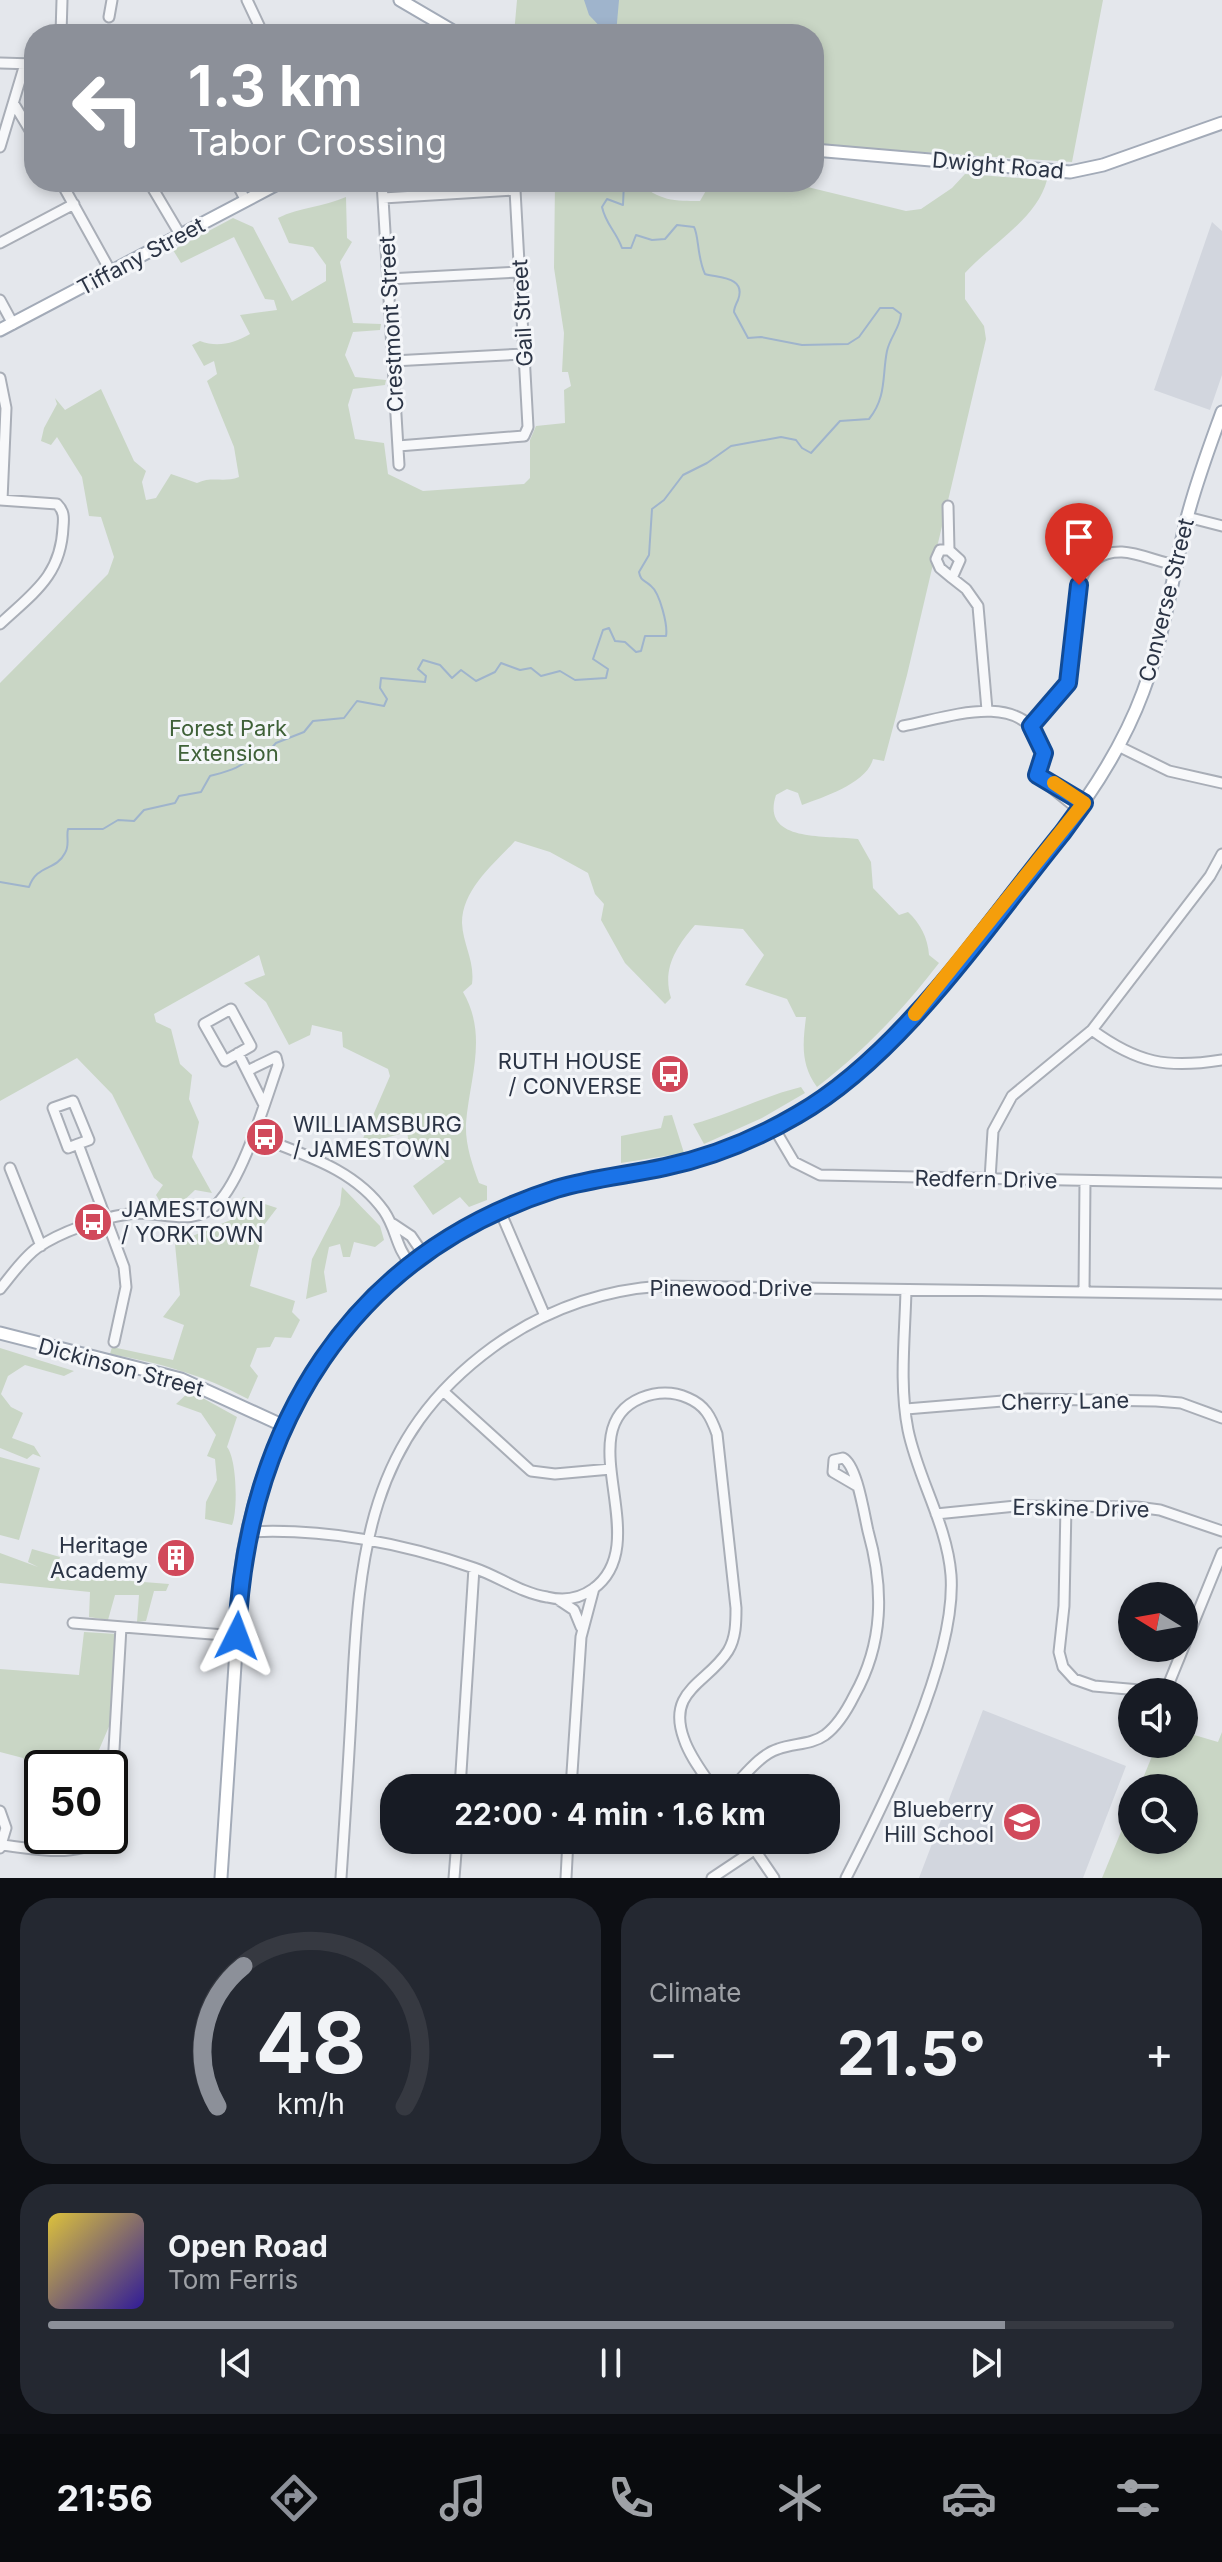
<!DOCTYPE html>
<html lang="en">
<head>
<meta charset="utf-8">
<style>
	body { margin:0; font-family:Inter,sans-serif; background:#242831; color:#f1f3f6; height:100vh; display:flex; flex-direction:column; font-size:30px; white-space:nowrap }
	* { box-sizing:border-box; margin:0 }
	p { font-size:26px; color:#9ea1a6 }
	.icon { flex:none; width:44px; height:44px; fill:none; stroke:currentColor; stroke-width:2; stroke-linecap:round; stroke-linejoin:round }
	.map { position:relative; height:1878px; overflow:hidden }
	.panel { display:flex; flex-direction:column; gap:20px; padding:20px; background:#0d0f14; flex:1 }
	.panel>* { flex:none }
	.hud { position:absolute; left:24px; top:24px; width:800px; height:168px; border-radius:32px; box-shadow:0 4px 12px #0003; background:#8c9099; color:#fff; overflow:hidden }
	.needle { width:52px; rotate:281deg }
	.buttons { position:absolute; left:1118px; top:1582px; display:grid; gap:16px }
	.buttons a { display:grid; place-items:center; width:80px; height:80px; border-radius:50%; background:#171b24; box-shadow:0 4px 12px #0003; font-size:40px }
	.speed { position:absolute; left:24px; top:1750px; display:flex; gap:16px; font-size:40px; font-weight:700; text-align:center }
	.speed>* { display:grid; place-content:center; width:104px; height:104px; border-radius:50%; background:#171b24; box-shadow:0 4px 12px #0003; line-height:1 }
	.speed .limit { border:4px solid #111; border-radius:12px; background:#fff; color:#111 }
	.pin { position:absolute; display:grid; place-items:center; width:68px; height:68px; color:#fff; margin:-82px -34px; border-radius:50% 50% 50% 0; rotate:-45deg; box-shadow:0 0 8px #0007 }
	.pin .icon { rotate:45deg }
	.me { position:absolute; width:88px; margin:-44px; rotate:3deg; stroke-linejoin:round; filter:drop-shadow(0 0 6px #0008) }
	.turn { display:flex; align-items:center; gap:28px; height:168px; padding:0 32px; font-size:36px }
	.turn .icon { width:104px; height:104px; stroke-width:2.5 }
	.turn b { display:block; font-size:56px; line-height:68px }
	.big { font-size:60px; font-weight:700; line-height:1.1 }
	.panel .card { flex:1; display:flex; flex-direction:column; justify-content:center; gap:12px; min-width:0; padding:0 28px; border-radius:32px; background:#242831 }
	.panel .dial { align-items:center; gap:0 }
	.dial svg { height:208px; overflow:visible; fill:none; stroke:#363941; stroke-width:7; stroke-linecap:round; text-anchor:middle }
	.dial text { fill:#f1f3f6; stroke:none }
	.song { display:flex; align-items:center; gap:24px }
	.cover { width:96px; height:96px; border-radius:12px; background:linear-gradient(135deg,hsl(50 70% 55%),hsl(250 70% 35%)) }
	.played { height:8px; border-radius:4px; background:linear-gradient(90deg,#8c9099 85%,#363941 85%) }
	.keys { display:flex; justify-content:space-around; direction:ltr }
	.heat { display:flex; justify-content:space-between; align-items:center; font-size:44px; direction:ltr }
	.panel .tiles { flex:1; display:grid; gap:20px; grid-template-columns:1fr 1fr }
	.card:last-child { grid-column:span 2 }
	.trip { position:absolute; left:380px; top:1774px; width:460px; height:80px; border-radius:32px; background:#171b24; box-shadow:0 4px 12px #0003; font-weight:700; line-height:80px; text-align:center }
	.tabs { display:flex; height:128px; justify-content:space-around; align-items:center; background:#090b0e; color:#9ea1a6 }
	.tabs .icon { width:56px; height:56px }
	.tabs .selected { color:#8c9099 }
	.tabs b { font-size:36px; color:#f1f3f6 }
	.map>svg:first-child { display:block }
	.built { fill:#d2d6de }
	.green { fill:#c9d6c5 }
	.water { fill:#9fb4cc }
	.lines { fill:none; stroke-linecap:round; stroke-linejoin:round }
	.stream { stroke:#9fb4cc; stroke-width:2 }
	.minor-casing { stroke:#a9aeb7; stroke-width:13 }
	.major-casing { stroke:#a3abb8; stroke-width:15 }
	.minor { stroke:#f7f8fa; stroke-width:9 }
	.major { stroke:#fff; stroke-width:11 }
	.route-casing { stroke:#114b97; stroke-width:20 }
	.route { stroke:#1a73e8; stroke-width:14 }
	.slow { stroke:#f59e0b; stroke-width:14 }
	.labels { text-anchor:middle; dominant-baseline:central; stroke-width:6; stroke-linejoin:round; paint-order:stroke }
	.street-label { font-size:22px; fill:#2b3445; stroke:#f4f6f9 }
	.park-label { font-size:22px; fill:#3f6138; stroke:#f4f6f9 }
	.poi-label { font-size:22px; fill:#2b3445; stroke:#f4f6f9; text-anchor:end }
</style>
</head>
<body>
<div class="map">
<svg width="1222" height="1878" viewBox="0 0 1222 1878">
	<rect width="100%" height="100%" fill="#e4e7ec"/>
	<path class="built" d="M 1212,222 L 1222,231 L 1222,375 L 1210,410 L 1154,390 Z
		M 983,1710 L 1126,1766 L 1083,1878 L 919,1878 Z"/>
	<path class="green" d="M 517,0 L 1103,0 L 1072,162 L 814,145 L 814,34 L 514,34 Z
		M 965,174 L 1047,180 C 1037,219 991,244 965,273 L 965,299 L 984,326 L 986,339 L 907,675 L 884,761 L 873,759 C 867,783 824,797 802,805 L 798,793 L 787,789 L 776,795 C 760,843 827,835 858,839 L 871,862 L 873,888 L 899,915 L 908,912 C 920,923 928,938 929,955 L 939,963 C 903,1010 864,1051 817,1087 C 800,1064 803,1042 806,1017 L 796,1017 L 787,999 L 745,985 L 764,955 L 743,929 L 695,925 C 676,947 662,969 671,998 L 665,1004 L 625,963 L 601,920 L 604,904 L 595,894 L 588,873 L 550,852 L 515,841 C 495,863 462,889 462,923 C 463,945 475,961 472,984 L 463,992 C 488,1035 470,1077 466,1123 C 465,1144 472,1164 479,1183 L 487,1186 L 487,1200 L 469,1207 L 460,1197 L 433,1215 L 413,1186 L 445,1162 L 433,1150 L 410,1150 L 407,1132 L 371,1142 L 358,1159 L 355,1157 L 390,1076 L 388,1069 L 343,1047 L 342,1032 L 312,1025 L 310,1035 L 289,1045 L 266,1002 L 244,983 L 265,975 L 259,955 L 154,1014 L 156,1022 L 171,1029 L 180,1064 L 192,1075 L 189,1099 L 199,1122 L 192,1157 L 212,1193 L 195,1190 L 179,1205 L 163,1207 L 156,1195 L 163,1185 L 154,1178 L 112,1094 L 77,1058 L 0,1101 L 0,683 L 108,574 L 114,557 L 101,517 L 89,516 L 82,477 L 57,437 L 51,445 L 41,441 L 44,428 L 57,404 L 55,398 L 65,410 L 101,389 L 134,461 L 146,471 L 142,482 L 146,500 L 156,498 L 171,474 L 197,483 C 212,476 224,483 239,477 L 234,447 L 207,381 L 217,374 L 214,361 L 204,366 L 192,345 L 200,341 C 218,348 234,343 250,334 L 240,315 L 277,310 L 274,300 L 265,299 L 234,237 L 181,263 L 173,250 L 233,218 L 253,227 L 292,301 L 326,281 L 326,265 L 313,247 L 289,243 L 278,218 C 300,207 323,207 346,197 L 347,238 L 352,242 L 340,262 L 353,323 L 381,324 L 380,330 L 353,332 L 345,355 L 355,377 L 386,380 L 385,385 L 353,389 L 348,405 L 355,439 L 384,443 L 388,474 L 423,491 L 524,484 L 530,478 L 530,440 L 536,426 L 565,423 L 564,390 L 571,386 L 568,372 L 562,372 L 564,333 L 554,268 L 555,182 L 639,182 C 658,201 675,201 700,201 L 711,182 L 787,182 L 906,211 L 921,209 L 952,188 Z
		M 801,1087 L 805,1093 L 762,1118 L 704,1144 L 693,1124 C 730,1114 764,1096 801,1087 Z
		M 672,1115 L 684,1153 L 621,1163 L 621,1136 L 661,1128 L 664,1116 Z
		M 342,1187 L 380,1226 L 384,1240 L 375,1247 L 354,1242 L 350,1257 L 343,1257 L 340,1244 L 329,1247 L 324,1272 L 327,1292 L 306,1299 L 312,1259 L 340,1205 Z
		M 243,1197 L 277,1208 L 264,1225 L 250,1286 L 295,1301 L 292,1312 L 300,1320 L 291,1338 L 275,1337 L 270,1347 L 257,1348 L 250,1366 L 258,1376 L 248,1399 C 203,1375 160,1363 110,1354 L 112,1347 L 173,1360 L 184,1325 L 163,1317 L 180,1295 L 174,1234 L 190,1237 L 233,1219 Z
		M 0,1348 L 74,1371 L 64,1376 L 25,1365 L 8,1376 L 1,1394 L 11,1407 L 23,1413 L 12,1438 L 34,1446 L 41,1457 L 33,1454 L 27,1459 L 0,1448 Z
		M 190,1391 L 237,1417 L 227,1447 C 237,1459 238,1511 232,1525 L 205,1519 L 206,1502 L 217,1480 L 215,1459 L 207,1456 L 216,1435 L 201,1413 L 176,1404 Z
		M 0,1457 L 40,1468 L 19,1540 L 0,1535 Z
		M 32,1549 L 60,1557 L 56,1571 L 80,1577 L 169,1584 L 166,1591 L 154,1591 L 146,1621 L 137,1622 L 139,1595 L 115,1595 L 108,1620 L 89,1617 L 90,1592 L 0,1583 L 0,1553 L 38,1567 L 28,1562 Z
		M 84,1632 L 117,1634 L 113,1717 L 93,1764 L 62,1761 L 55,1768 L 42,1768 L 41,1785 L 23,1758 L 0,1752 L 0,1669 L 79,1675 Z
		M 1184,1732 L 1218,1742 L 1222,1732 L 1222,1878 L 1102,1878 L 1132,1805 L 1132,1840 L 1184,1840 L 1184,1788 L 1139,1788 L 1157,1744 L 1184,1744 Z"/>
	<path class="water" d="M 584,0 L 619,0 L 616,34 L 607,34 L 589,15 Z"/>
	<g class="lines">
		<path class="stream" d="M 0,882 L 29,887 C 37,864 56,871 65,853 C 70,845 66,837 68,829 L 103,829 L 118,820 L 134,821 L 144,810 L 175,803 L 179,796 L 201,792 L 210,776 C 225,772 245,768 254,752 L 269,751 L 276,743 L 304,732 L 313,721 L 344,718 L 357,701 L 384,706 L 387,699 L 380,688 L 381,678 L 425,682 L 426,676 L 418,669 L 423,660 L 440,665 L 452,678 L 461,670 L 476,681 L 495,672 L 501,663 L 520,670 L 531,668 L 541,676 L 560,671 L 575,680 L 606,678 L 608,669 L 593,659 L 603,630 L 609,628 L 615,641 L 625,642 L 636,652 L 641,651 L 645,636 L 666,636 C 668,626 660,593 651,586 C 644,579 641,582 639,572 L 649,555 L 652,509 L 664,500 L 683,475 L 707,463 L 731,446 L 781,437 L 796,440 L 802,448 L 811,453 L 840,421 L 869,419 C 887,397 882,375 887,351 C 890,337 900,328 901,314 L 893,308 L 880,308 L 859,337 L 848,344 L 802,345 L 761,337 L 748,338 L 734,312 C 734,308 736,304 738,300 C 747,276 717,278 705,274 C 697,257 699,236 694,227 L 677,225 L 665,239 L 652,240 L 636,235 L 631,248 L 622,248 C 616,231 606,225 602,207 L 607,199 L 623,205 L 624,182"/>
		<defs>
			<path id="minor" d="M 247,0 L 263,34
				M 109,17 L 112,0
				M 61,34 L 62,0
				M 0,63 L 34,64
				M 14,104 L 34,137
				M 0,147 L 25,64
				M 61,182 L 111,272
				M 149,182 L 181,236
				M 236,182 L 246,201
				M 382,182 L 399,465
				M 383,198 L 515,190 L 528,427 L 524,436 L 398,446
				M 0,243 L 74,204
				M 388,279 L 519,272
				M 0,300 L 13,324
				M 393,361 L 524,354
				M 0,378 L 6,408 L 2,500
				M 0,500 L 57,504 C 64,511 64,517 63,527 C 61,576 33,593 0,624
				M 948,506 L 949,550 L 940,550 L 936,559 L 940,568 L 952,578 L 960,560 L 949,550
				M 1187,517 L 1222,526
				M 952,578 L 966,589 L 978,606 L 987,710
				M 903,726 C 943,719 1017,690 1040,740 C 1046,753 1044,763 1037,775
				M 1031,726 C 1043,713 1061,699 1067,683 C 1082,648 1057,550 1122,552 C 1140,553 1158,562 1176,565
				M 1118,746 L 1169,771 L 1222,783
				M 1037,775 L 1084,803
				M 1042,780 L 1079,810
				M 231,1009 L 251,1046 L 225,1061 L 204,1024 Z
				M 1092,1030 C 1137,1063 1167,1069 1222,1060
				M 238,1053 L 264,1105
				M 774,1128 L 794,1162 L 820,1175 L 1222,1183
				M 252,1134 C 300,1154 353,1167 384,1211 C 397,1230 395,1246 411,1265
				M 78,1144 L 89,1140 L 73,1101 L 53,1108 L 68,1148 L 78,1144 L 124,1267 L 126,1287 L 114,1342
				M 10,1168 L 41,1246
				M 990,1179 L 993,1131 L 1012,1096 L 1092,1030 L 1210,876 L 1222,854
				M 500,1211 L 545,1316
				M 393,1224 L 411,1236 L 424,1255
				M 0,1289 C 11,1276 23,1258 37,1248 C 60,1232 100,1218 128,1214 C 158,1209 192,1229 217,1204 C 243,1178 265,1102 278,1065 L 276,1057 L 247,1071
				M 1084,1291 L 1085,1181
				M 443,1391 L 531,1471 L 555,1474 L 611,1469
				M 906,1409 L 1028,1399 L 1156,1401 L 1181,1403 L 1222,1418
				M 1066,1506 L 1064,1606 L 1059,1652 L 1063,1667 L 1074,1679 L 1094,1686 L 1151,1691 L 1169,1683 L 1222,1553
				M 936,1514 L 1016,1506 L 1137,1507 L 1160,1510 L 1222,1531
				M 248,1532 C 323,1528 403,1543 474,1568 C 498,1576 521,1593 547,1597 C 563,1601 579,1599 593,1589 C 657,1543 567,1429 641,1398 C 656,1392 672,1391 688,1398 C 705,1405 711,1417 717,1434 L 736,1608 C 736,1622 736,1638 728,1651 C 708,1683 666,1690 684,1739 C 690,1757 703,1773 713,1788
				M 559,1600 L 574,1610 L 581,1627
				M 73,1623 L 237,1636
				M 460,1788 L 474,1568
				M 571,1788 L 581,1637 L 594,1588
				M 732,1788 C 745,1775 761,1754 778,1749 C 794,1743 811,1745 825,1735 C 837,1726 847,1710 854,1696 C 884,1643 884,1588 868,1531 C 864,1514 857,1465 843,1458 L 834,1460 L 833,1472 L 857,1486
				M 0,1811 L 6,1828 L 0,1848
				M 110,1819 L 121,1627
				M 748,1840 L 774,1878
				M 1,1845 C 33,1848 78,1860 104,1836
				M 341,1878 C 345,1818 349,1757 352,1697 C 359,1554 368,1438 493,1347 C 543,1311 601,1290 662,1286 L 1222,1294
				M 454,1878 L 457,1840
				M 566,1878 L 568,1840
				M 712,1878 L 754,1850
				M 846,1878 C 885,1802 957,1659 951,1575 C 947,1524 918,1479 908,1430 C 899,1385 905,1335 906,1290"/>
			<path id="major" d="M 400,0 L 458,34
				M 814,150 L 1070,172 L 1103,165 L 1222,123
				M 0,330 L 281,182
				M 0,1333 L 181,1379 L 284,1426
				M 221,1878 C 226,1807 230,1736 235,1665 C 237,1627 237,1587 244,1549 C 273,1387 383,1249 540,1195 C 580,1181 622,1177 663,1168 C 726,1154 786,1127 838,1088 C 898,1043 942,982 988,924 C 1047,851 1110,781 1143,692 C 1164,636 1172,579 1186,522 C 1195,485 1209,448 1222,412"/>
		</defs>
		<use href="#minor" class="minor-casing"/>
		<use href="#major" class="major-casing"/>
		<use href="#minor" class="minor"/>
		<use href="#major" class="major"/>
	</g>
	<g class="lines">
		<defs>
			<path id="route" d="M 237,1636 C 246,1427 350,1255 556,1189 C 592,1178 629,1175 665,1167 C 712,1157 756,1139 797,1115 C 902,1055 987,925 1063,832 L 1084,803 L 1037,775 L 1044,753 L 1031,726 L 1068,683 L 1079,585"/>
		</defs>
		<use href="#route" class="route-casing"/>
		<use href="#route" class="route"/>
		<path class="slow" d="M 915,1014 L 1084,803 L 1054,783"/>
	</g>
	<defs>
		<symbol id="bus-disc" viewBox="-11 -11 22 22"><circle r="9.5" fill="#d1495b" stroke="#f4f6f9"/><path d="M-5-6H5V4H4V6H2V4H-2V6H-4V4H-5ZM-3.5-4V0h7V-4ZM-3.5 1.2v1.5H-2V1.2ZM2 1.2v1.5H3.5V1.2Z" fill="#fff"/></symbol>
		<symbol id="building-disc" viewBox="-11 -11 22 22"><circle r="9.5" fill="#d1495b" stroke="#f4f6f9"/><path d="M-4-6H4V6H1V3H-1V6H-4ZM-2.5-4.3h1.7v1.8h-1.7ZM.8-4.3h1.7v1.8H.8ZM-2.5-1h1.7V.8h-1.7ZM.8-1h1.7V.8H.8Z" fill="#fff"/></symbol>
		<symbol id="school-disc" viewBox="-11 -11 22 22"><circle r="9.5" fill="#d1495b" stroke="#f4f6f9"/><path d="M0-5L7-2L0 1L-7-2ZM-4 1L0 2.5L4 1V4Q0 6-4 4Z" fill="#fff"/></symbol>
	</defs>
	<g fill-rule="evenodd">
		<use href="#bus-disc" x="648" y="1052" width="44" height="44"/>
		<use href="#bus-disc" x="243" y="1115" width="44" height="44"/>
		<use href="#bus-disc" x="71" y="1200" width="44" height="44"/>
		<use href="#building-disc" x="154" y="1536" width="44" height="44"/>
		<use href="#school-disc" x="1000" y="1800" width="44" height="44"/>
	</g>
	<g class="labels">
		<g class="street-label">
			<text transform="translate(998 165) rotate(5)">Dwight Road</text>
			<text transform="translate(141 256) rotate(-28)">Tiffany Street</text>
			<text transform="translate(522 313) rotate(-93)">Gail Street</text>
			<text transform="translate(391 324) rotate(-93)">Crestmont Street</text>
			<text transform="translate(1166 600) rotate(-76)">Converse Street</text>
			<text transform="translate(986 1179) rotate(1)">Redfern Drive</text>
			<text x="731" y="1288">Pinewood Drive</text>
			<text transform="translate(121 1367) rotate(15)">Dickinson Street</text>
			<text transform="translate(1065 1401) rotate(-1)">Cherry Lane</text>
			<text transform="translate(1081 1508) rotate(1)">Erskine Drive</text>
		</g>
		<g class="park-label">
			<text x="228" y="728">Forest Park<tspan x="228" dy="25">Extension</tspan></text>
		</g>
		<g class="poi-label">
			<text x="642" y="1061">RUTH HOUSE<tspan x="642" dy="25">/ CONVERSE</tspan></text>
			<text x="293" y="1124" text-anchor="start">WILLIAMSBURG<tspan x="293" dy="25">/ JAMESTOWN</tspan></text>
			<text x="121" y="1209" text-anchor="start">JAMESTOWN<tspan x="121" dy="25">/ YORKTOWN</tspan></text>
			<text x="148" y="1545">Heritage<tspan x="148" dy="25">Academy</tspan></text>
			<text x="994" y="1809">Blueberry<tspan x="994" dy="25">Hill School</tspan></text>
		</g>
	</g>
</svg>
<div class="buttons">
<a><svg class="needle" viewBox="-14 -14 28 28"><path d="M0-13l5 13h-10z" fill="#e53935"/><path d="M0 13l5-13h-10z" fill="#9ea1a6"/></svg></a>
<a><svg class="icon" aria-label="sound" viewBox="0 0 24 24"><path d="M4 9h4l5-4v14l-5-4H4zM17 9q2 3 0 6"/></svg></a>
<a><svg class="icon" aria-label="search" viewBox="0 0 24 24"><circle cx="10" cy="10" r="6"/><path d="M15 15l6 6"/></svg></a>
</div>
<div class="speed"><div class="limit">50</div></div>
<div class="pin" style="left:1079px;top:585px;background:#d93025"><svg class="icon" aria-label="arrive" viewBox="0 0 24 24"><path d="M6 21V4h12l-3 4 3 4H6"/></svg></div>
<svg class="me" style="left:237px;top:1636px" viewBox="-20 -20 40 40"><path d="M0-17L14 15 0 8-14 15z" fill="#1a73e8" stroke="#fff" stroke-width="4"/></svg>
<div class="trip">22:00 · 4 min · 1.6 km</div>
<div class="hud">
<div class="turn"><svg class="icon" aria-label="left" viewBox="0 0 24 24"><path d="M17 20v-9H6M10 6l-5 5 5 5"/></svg><div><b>1.3 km</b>Tabor Crossing</div></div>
</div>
</div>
<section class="panel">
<div class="tiles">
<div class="card dial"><svg viewBox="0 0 100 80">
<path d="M14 69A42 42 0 1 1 86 69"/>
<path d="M14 69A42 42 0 0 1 24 15" stroke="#8c9099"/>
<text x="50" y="56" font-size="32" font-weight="700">48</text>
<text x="50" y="72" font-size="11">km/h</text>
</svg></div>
<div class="card"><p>Climate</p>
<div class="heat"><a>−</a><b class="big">21.5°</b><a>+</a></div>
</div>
<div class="card">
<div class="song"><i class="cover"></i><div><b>Open Road</b><p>Tom Ferris</p></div></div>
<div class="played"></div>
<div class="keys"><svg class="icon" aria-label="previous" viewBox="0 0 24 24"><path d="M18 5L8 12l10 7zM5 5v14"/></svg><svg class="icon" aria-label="pause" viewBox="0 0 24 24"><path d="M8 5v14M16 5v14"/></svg><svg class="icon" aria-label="next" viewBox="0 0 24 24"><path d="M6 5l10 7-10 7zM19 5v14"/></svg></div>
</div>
</div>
</section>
<nav class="tabs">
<b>21:56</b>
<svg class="icon selected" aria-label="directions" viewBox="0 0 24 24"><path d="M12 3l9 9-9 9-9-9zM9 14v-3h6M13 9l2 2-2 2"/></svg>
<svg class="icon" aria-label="music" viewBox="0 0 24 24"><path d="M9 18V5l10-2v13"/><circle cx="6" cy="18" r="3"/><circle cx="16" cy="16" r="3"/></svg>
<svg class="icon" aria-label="phone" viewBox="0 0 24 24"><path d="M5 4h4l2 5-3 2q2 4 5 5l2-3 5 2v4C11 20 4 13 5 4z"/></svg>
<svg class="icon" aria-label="climate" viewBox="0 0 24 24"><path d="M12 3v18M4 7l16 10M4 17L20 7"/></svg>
<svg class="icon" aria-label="car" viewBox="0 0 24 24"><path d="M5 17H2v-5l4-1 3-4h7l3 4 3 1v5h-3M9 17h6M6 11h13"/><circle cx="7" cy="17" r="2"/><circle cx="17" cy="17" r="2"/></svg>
<svg class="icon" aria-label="filters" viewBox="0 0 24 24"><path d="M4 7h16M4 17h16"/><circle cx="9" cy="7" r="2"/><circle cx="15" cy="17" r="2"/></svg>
</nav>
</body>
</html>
